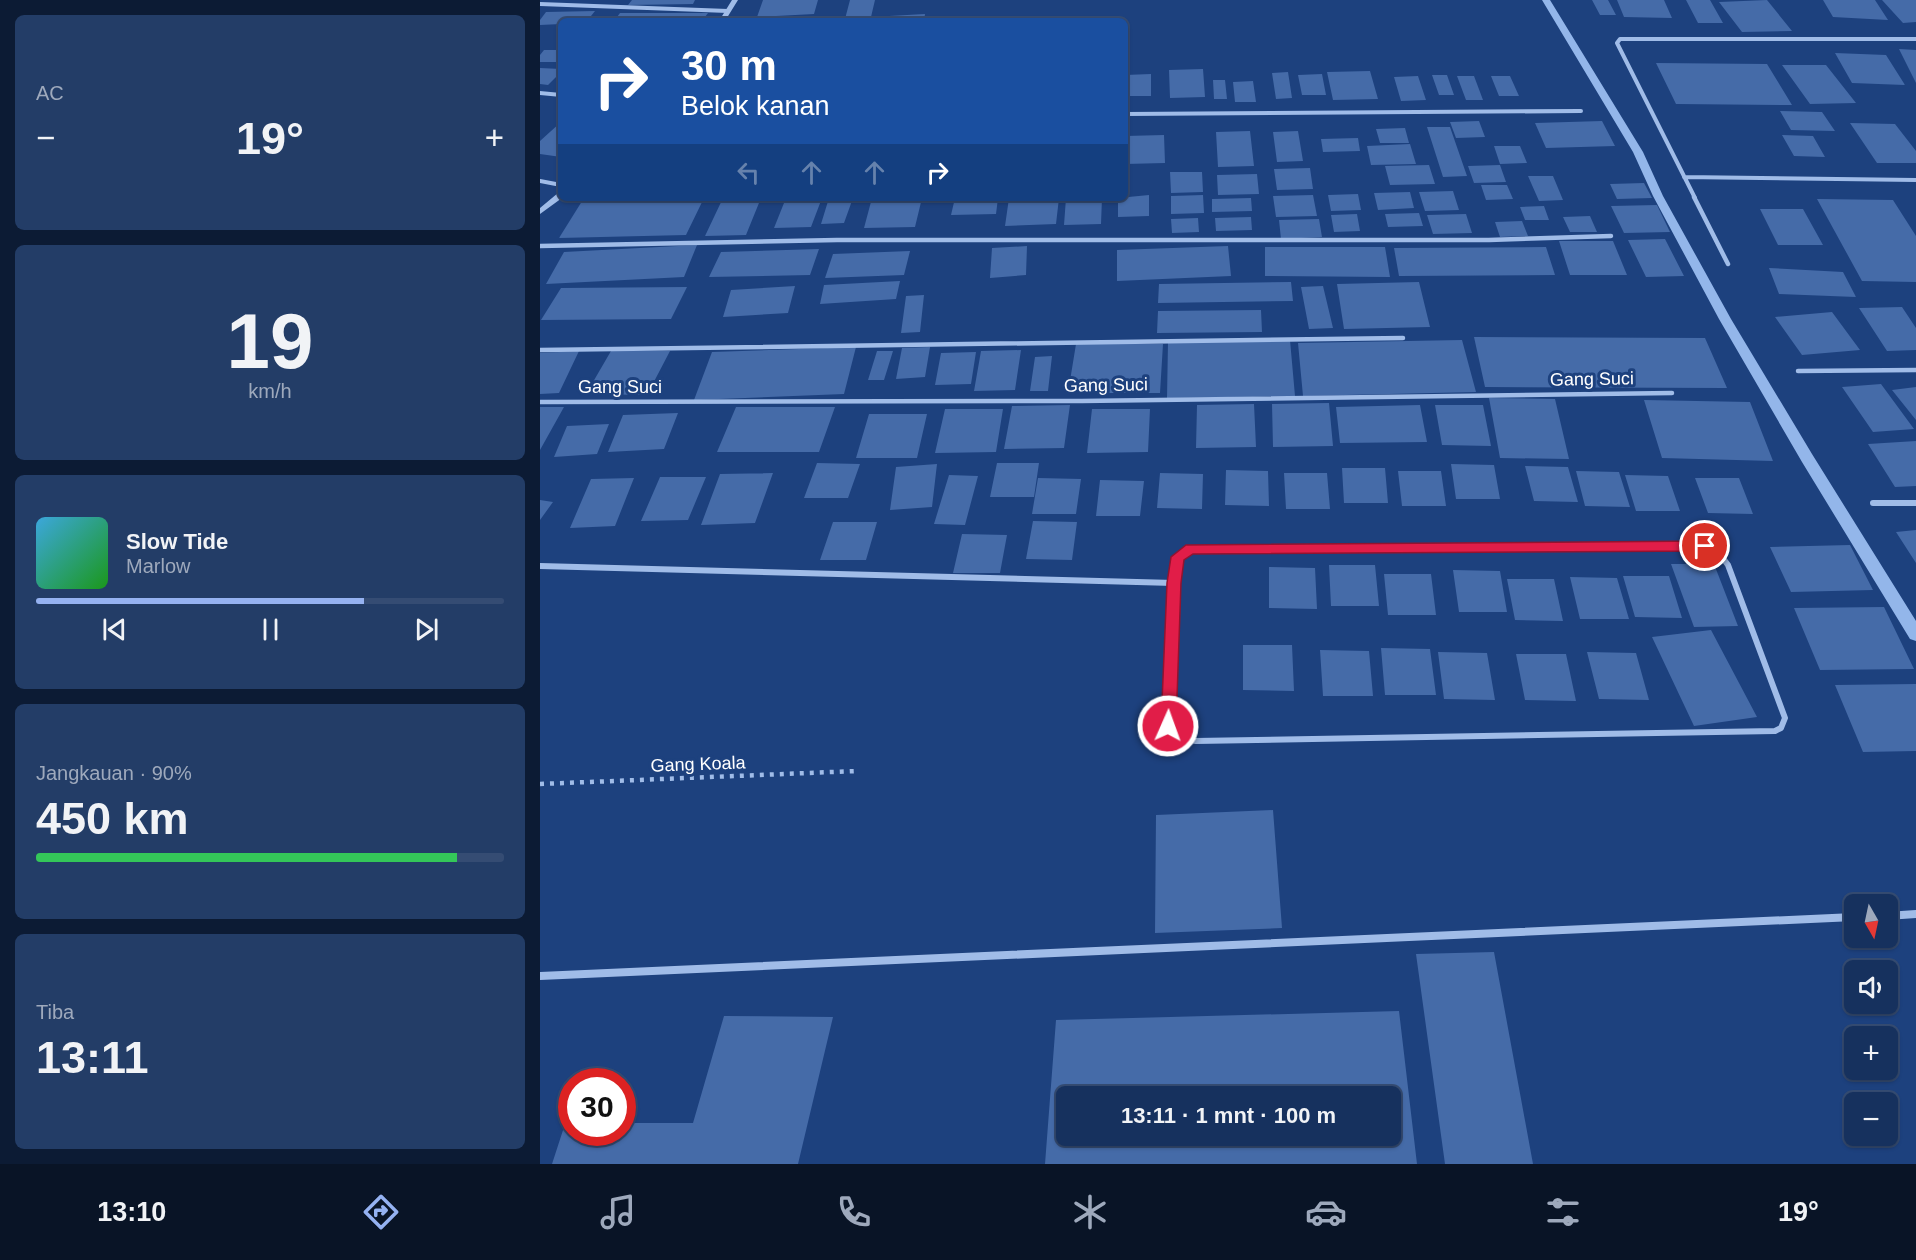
<!DOCTYPE html>
<html lang="id">
<head>
<meta charset="utf-8">
<style>
	body { margin:0; font-family:Helvetica,sans-serif; background:#233d67; color:#f1f3f6; height:100vh; display:flex; flex-direction:column; font-size:22px; white-space:nowrap }
	* { box-sizing:border-box; margin:0 }
	p { font-size:20px; color:#9ea9bc }
	.icon { flex:none; width:33px; height:33px; fill:none; stroke:currentColor; stroke-width:2; stroke-linecap:round; stroke-linejoin:round }
	.map { position:relative; flex:1; overflow:hidden }
	.side { display:flex; flex-direction:column; gap:15px; padding:15px; background:#0c1b34; width:540px }
	.side>* { flex:none }
	.guide { position:absolute; left:18px; top:18px; width:570px; height:183px; border-radius:9px; box-shadow:0 2px 4px #0004,0 0 0 2px #354c73; background:#1a4fa0; color:#fff; overflow:hidden }
	.needle { width:39px; rotate:171deg }
	.controls { position:absolute; left:1304px; top:894px; display:grid; gap:12px }
	.controls a { display:grid; place-items:center; width:54px; height:54px; border-radius:9px; background:#16315e; box-shadow:0 2px 4px #0004,0 0 0 2px #354c73; font-size:30px }
	.speed { position:absolute; left:18px; top:1068px; display:flex; gap:12px; font-size:30px; font-weight:700; text-align:center }
	.speed>* { display:grid; place-content:center; width:78px; height:78px; border-radius:50%; background:#16315e; box-shadow:0 2px 4px #0004,0 0 0 2px #354c73; line-height:1 }
	.speed .limit { border:9px solid #d22; background:#fff; color:#111 }
	.pin { position:absolute; display:grid; place-items:center; width:51px; height:51px; color:#fff; margin:-26px; border:3px solid #fff; border-radius:50%; box-shadow:0 2px 6px #0007 }
	.me { position:absolute; width:66px; margin:-33px; rotate:2deg; stroke-linejoin:round; filter:drop-shadow(0 0 4px #0008) }
	.turn { display:flex; align-items:center; gap:21px; height:126px; padding:0 24px; font-size:27px }
	.turn .icon { width:78px; height:78px; stroke-width:2.5 }
	.turn b { display:block; font-size:42px; line-height:51px }
	.lanes { display:flex; align-items:center; height:57px; padding:0 24px; background:#0003; justify-content:center; gap:30px; direction:ltr }
	.lanes .off { opacity:.35 }
	.big { font-size:45px; font-weight:700; line-height:1.1 }
	.side .widget { flex:1; display:flex; flex-direction:column; justify-content:center; gap:9px; min-width:0; padding:0 21px; border-radius:9px; background:#233d67 }
	.side .dial { align-items:center; gap:0 }
	.dial b { font-size:78px; line-height:1 }
	.song { display:flex; align-items:center; gap:18px }
	.cover { width:72px; height:72px; border-radius:9px; background:linear-gradient(135deg,hsl(200 70% 55%),hsl(120 70% 35%)) }
	.played { height:6px; border-radius:3px; background:linear-gradient(90deg,#95b2f1 70%,#354c73 70%) }
	.keys { display:flex; justify-content:space-around; direction:ltr }
	.heat { display:flex; justify-content:space-between; align-items:center; font-size:33px; direction:ltr }
	.charge { height:9px; border-radius:4px; background:linear-gradient(90deg,#34c759 90%,#354c73 0) }
	.trip { position:absolute; left:516px; top:1086px; width:345px; height:60px; border-radius:9px; background:#16315e; box-shadow:0 2px 4px #0004,0 0 0 2px #354c73; font-weight:700; line-height:60px; text-align:center }
	.tabs { display:flex; height:96px; justify-content:space-around; align-items:center; background:#091426; color:#9ea9bc }
	.tabs .icon { width:42px; height:42px }
	.tabs .current { color:#95b2f1 }
	.tabs b { font-size:27px; color:#f1f3f6 }
	main { display:flex; flex:1; min-height:0 }
	.map>svg:first-child { display:block }
	.lines { fill:none; stroke-linecap:round; stroke-linejoin:round }
	.stream { fill:#93b6ea; fill-rule:evenodd }
	.building { fill:#456ba8; fill-rule:evenodd }
	.path { stroke:#a0bce8; stroke-width:4.5; stroke-dasharray:4 6; stroke-linecap:butt }
	.minor-far3 { stroke:#a0bce8; stroke-width:4 }
	.minor-far2 { stroke:#a0bce8; stroke-width:4.5 }
	.minor-far1 { stroke:#a0bce8; stroke-width:6 }
	.minor { stroke:#a0bce8; stroke-width:8 }
	.tertiary { fill:#a0bce8; fill-rule:evenodd }
	.route { fill:#e11d48; stroke:#92132f; stroke-width:1.5 }
	.labels { text-anchor:middle; dominant-baseline:central; stroke-width:6; stroke-linejoin:round; paint-order:stroke }
	.street-label { font-size:18px; fill:#fff; stroke:#1d417e }
</style>
</head>
<body>
<main>
<section class="side">
<div class="widget"><p>AC</p>
<div class="heat"><a>−</a><b class="big">19°</b><a>+</a></div>
</div>
<div class="widget dial"><b>19</b><p>km/h</p></div>
<div class="widget">
<div class="song"><i class="cover"></i><div><b>Slow Tide</b><p>Marlow</p></div></div>
<div class="played"></div>
<div class="keys"><svg class="icon" aria-label="previous" viewBox="0 0 24 24"><path d="M18 5L8 12l10 7zM5 5v14"/></svg><svg class="icon" aria-label="pause" viewBox="0 0 24 24"><path d="M8 5v14M16 5v14"/></svg><svg class="icon" aria-label="next" viewBox="0 0 24 24"><path d="M6 5l10 7-10 7zM19 5v14"/></svg></div>
</div>
<div class="widget"><p>Jangkauan · 90%</p><b class="big">450 km</b><div class="charge"></div></div>
<div class="widget"><p>Tiba</p><b class="big">13:11</b></div>
</section>
<div class="map">
<svg width="1376" height="1164" viewBox="0 0 1376 1164">
	<rect width="100%" height="100%" fill="#1d417e"/>
	<g class="lines">
		<path class="stream" d="M 1002,0 L 1010,0 L 1103,152 L 1123,196 L 1191,319 L 1272,454 L 1376,621 L 1376,641 L 1370,639 L 1262,462 L 1179,319 L 1113,196 L 1093,152 Z"/>
	</g>
	<path class="building" d="M 92,0 L 155,0 L 153,4 L 88,5 Z
		M 223,0 L 278,0 L 274,14 L 217,17 Z
		M 310,0 L 335,0 L 331,17 L 385,14 L 384,21 L 292,21 L 292,19 L 305,19 Z
		M 1052,0 L 1068,0 L 1076,15 L 1060,15 Z
		M 1077,0 L 1124,0 L 1132,18 L 1084,17 Z
		M 1146,0 L 1170,0 L 1183,23 L 1158,23 Z
		M 1227,0 L 1252,31 L 1202,32 L 1179,2 Z
		M 1283,0 L 1335,0 L 1348,20 L 1293,17 Z
		M 1342,0 L 1376,0 L 1376,22 L 1363,23 Z
		M 55,11 L 47,21 L 21,21 L 21,24 L 0,25 L 0,20 L 6,12 Z
		M 80,13 L 168,13 L 162,21 L 74,21 Z
		M 1359,49 L 1376,50 L 1376,83 Z
		M 4,50 L 21,50 L 21,62 L 0,62 L 0,55 Z
		M 1295,53 L 1346,55 L 1365,85 L 1312,83 Z
		M 1116,63 L 1227,64 L 1252,105 L 1136,104 Z
		M 1242,65 L 1286,65 L 1316,103 L 1270,104 Z
		M 0,68 L 21,69 L 21,72 L 8,85 L 0,84 Z
		M 663,69 L 665,97 L 630,98 L 629,70 Z
		M 830,71 L 838,99 L 793,100 L 787,72 Z
		M 748,72 L 752,98 L 736,99 L 732,73 Z
		M 611,74 L 611,96 L 585,96 L 585,75 Z
		M 782,74 L 786,95 L 762,95 L 758,75 Z
		M 892,75 L 907,75 L 914,95 L 899,95 Z
		M 878,76 L 886,100 L 861,101 L 854,77 Z
		M 917,76 L 934,76 L 943,100 L 926,100 Z
		M 951,76 L 970,76 L 979,96 L 959,96 Z
		M 673,80 L 685,80 L 687,99 L 674,99 Z
		M 713,81 L 716,102 L 695,102 L 693,82 Z
		M 1240,111 L 1282,112 L 1295,131 L 1251,130 Z
		M 939,121 L 945,137 L 916,138 L 910,122 Z
		M 1062,121 L 1075,146 L 1006,148 L 995,123 Z
		M 21,122 L 21,157 L 0,154 L 0,141 Z
		M 1310,123 L 1355,124 L 1376,151 L 1376,163 L 1337,163 Z
		M 887,127 L 910,127 L 927,176 L 903,177 Z
		M 865,128 L 869,143 L 840,143 L 836,129 Z
		M 710,131 L 714,166 L 678,167 L 676,132 Z
		M 758,131 L 763,161 L 737,162 L 733,132 Z
		M 624,135 L 625,163 L 585,164 L 585,136 Z
		M 1242,135 L 1273,136 L 1285,157 L 1254,156 Z
		M 818,138 L 820,151 L 783,152 L 781,139 Z
		M 870,144 L 876,164 L 831,165 L 827,146 Z
		M 954,146 L 980,146 L 987,163 L 960,164 Z
		M 889,165 L 895,184 L 850,185 L 845,166 Z
		M 960,165 L 966,182 L 934,183 L 928,166 Z
		M 770,168 L 773,189 L 737,190 L 734,169 Z
		M 630,172 L 662,172 L 663,192 L 631,193 Z
		M 717,174 L 719,194 L 678,195 L 677,175 Z
		M 988,176 L 1013,176 L 1023,200 L 999,201 Z
		M 1104,183 L 1112,198 L 1077,199 L 1070,184 Z
		M 941,185 L 967,185 L 973,199 L 946,200 Z
		M 913,191 L 919,210 L 885,211 L 879,192 Z
		M 870,192 L 874,208 L 838,210 L 834,193 Z
		M 818,194 L 821,210 L 791,211 L 788,195 Z
		M 609,195 L 609,216 L 578,217 L 578,198 Z
		M 663,195 L 664,213 L 631,214 L 631,196 Z
		M 773,195 L 777,216 L 736,217 L 733,196 Z
		M 44,198 L 164,198 L 146,235 L 19,238 Z
		M 183,198 L 221,198 L 206,235 L 165,236 Z
		M 246,198 L 282,198 L 271,227 L 234,228 Z
		M 289,198 L 313,198 L 304,223 L 281,224 Z
		M 332,198 L 382,198 L 375,227 L 324,228 Z
		M 415,198 L 458,198 L 456,214 L 411,215 Z
		M 469,198 L 519,198 L 516,224 L 465,226 Z
		M 526,198 L 562,198 L 561,224 L 524,225 Z
		M 711,198 L 712,211 L 672,212 L 672,199 Z
		M 1277,199 L 1353,200 L 1376,236 L 1376,282 L 1322,281 Z
		M 1117,205 L 1130,232 L 1084,233 L 1071,206 Z
		M 1004,206 L 1009,220 L 985,220 L 980,207 Z
		M 1220,209 L 1263,209 L 1283,245 L 1238,245 Z
		M 879,213 L 883,226 L 848,227 L 845,214 Z
		M 817,214 L 820,231 L 794,232 L 791,215 Z
		M 926,214 L 932,233 L 893,234 L 887,215 Z
		M 1050,216 L 1057,232 L 1030,232 L 1023,217 Z
		M 711,217 L 712,230 L 676,231 L 675,218 Z
		M 658,218 L 659,232 L 632,233 L 631,219 Z
		M 779,219 L 782,237 L 741,239 L 739,220 Z
		M 982,221 L 988,236 L 960,237 L 955,222 Z
		M 1125,239 L 1144,276 L 1106,277 L 1088,240 Z
		M 1019,241 L 1073,241 L 1087,275 L 1030,275 Z
		M 157,245 L 144,277 L 6,284 L 24,252 Z
		M 487,246 L 486,275 L 450,278 L 452,248 Z
		M 688,246 L 691,276 L 577,281 L 577,250 Z
		M 725,247 L 845,247 L 850,277 L 725,276 Z
		M 1006,247 L 1015,275 L 859,276 L 854,248 Z
		M 279,249 L 270,275 L 169,277 L 181,252 Z
		M 370,251 L 364,275 L 285,278 L 293,254 Z
		M 1229,268 L 1303,272 L 1316,297 L 1239,294 Z
		M 360,281 L 356,299 L 280,304 L 284,285 Z
		M 751,282 L 753,301 L 618,303 L 619,284 Z
		M 879,282 L 890,327 L 804,329 L 797,284 Z
		M 255,286 L 248,313 L 183,317 L 191,290 Z
		M 783,286 L 793,328 L 769,329 L 761,287 Z
		M 147,287 L 131,319 L 1,320 L 21,288 Z
		M 384,295 L 380,332 L 361,333 L 366,296 Z
		M 1362,307 L 1376,328 L 1376,350 L 1347,351 L 1319,308 Z
		M 721,310 L 722,332 L 617,333 L 618,311 Z
		M 1292,312 L 1320,350 L 1262,355 L 1235,317 Z
		M 934,337 L 1165,338 L 1187,388 L 945,387 Z
		M 750,340 L 755,396 L 627,398 L 628,342 Z
		M 922,340 L 936,392 L 763,396 L 758,343 Z
		M 536,344 L 623,344 L 620,393 L 528,393 Z
		M 316,347 L 304,394 L 154,400 L 172,352 Z
		M 390,347 L 385,377 L 356,379 L 362,348 Z
		M 481,350 L 475,390 L 434,391 L 441,351 Z
		M 39,351 L 19,393 L 0,394 L 0,353 Z
		M 71,351 L 130,351 L 107,395 L 46,394 Z
		M 337,351 L 353,351 L 344,380 L 328,380 Z
		M 436,352 L 431,384 L 395,385 L 401,353 Z
		M 512,356 L 508,391 L 490,391 L 495,357 Z
		M 1341,384 L 1374,429 L 1333,432 L 1302,387 Z
		M 1376,387 L 1376,420 L 1352,390 Z
		M 949,398 L 1015,399 L 1029,459 L 960,458 Z
		M 1104,400 L 1210,402 L 1233,461 L 1122,458 Z
		M 789,403 L 793,446 L 733,447 L 732,404 Z
		M 714,404 L 716,447 L 656,448 L 657,405 Z
		M 530,405 L 524,448 L 464,449 L 472,406 Z
		M 880,405 L 887,442 L 800,443 L 796,407 Z
		M 895,405 L 943,405 L 951,446 L 902,445 Z
		M 0,407 L 24,407 L 0,450 Z
		M 196,407 L 295,407 L 279,452 L 177,452 Z
		M 405,409 L 463,409 L 456,452 L 395,453 Z
		M 552,409 L 610,409 L 608,452 L 547,453 Z
		M 138,413 L 124,449 L 68,452 L 83,415 Z
		M 329,414 L 387,414 L 377,458 L 316,458 Z
		M 69,424 L 57,454 L 14,457 L 27,426 Z
		M 1376,441 L 1376,486 L 1355,487 L 1328,444 Z
		M 277,463 L 320,464 L 308,498 L 264,498 Z
		M 457,463 L 499,463 L 494,497 L 450,497 Z
		M 397,464 L 392,507 L 350,510 L 356,467 Z
		M 911,464 L 954,465 L 960,499 L 916,499 Z
		M 985,466 L 1028,467 L 1038,502 L 994,501 Z
		M 802,468 L 845,468 L 848,503 L 804,503 Z
		M 686,470 L 728,471 L 729,506 L 685,505 Z
		M 858,471 L 901,471 L 906,506 L 862,506 Z
		M 1036,471 L 1079,472 L 1090,507 L 1045,506 Z
		M 233,473 L 215,523 L 161,525 L 180,474 Z
		M 620,473 L 663,474 L 662,509 L 617,508 Z
		M 744,473 L 787,473 L 790,509 L 746,509 Z
		M 409,475 L 438,476 L 425,525 L 394,524 Z
		M 1085,475 L 1128,476 L 1140,511 L 1096,511 Z
		M 120,477 L 166,477 L 148,520 L 101,521 Z
		M 94,478 L 75,526 L 30,528 L 51,479 Z
		M 498,478 L 541,479 L 536,514 L 492,514 Z
		M 1155,478 L 1199,478 L 1213,514 L 1168,513 Z
		M 560,480 L 604,481 L 600,516 L 556,516 Z
		M 0,500 L 13,502 L 0,520 Z
		M 493,521 L 537,522 L 532,560 L 486,559 Z
		M 293,522 L 337,522 L 326,560 L 280,560 Z
		M 1376,530 L 1376,563 L 1356,532 Z
		M 422,534 L 467,535 L 460,573 L 413,573 Z
		M 1310,545 L 1333,590 L 1251,592 L 1230,547 Z
		M 1131,564 L 1174,564 L 1198,626 L 1154,627 Z
		M 789,565 L 835,565 L 839,606 L 791,606 Z
		M 729,567 L 775,568 L 777,609 L 729,608 Z
		M 913,570 L 960,571 L 967,612 L 919,612 Z
		M 844,574 L 891,574 L 896,615 L 848,615 Z
		M 1083,576 L 1129,576 L 1142,618 L 1095,617 Z
		M 1030,577 L 1077,578 L 1089,619 L 1040,619 Z
		M 967,579 L 1014,579 L 1023,621 L 975,620 Z
		M 1344,607 L 1374,669 L 1280,670 L 1254,608 Z
		M 1171,630 L 1217,717 L 1154,726 L 1112,637 Z
		M 703,645 L 752,645 L 754,691 L 703,690 Z
		M 841,648 L 890,649 L 896,695 L 845,695 Z
		M 780,650 L 829,651 L 833,696 L 783,696 Z
		M 898,652 L 947,653 L 955,700 L 904,699 Z
		M 1047,652 L 1096,653 L 1109,700 L 1059,699 Z
		M 976,654 L 1026,654 L 1036,701 L 985,700 Z
		M 1376,684 L 1376,751 L 1323,752 L 1295,685 Z
		M 733,810 L 742,928 L 615,933 L 616,815 Z
		M 954,952 L 993,1164 L 905,1164 L 876,954 Z
		M 859,1011 L 877,1164 L 505,1164 L 516,1020 ZM 526,1096 L 850,1096 L 850,1136 L 526,1136 Z
		M 184,1016 L 293,1017 L 258,1164 L 12,1164 L 25,1124 L 32,1124 L 32,1132 L 82,1132 L 82,1123 L 153,1123 Z"/>
	<g class="lines">
		<path class="path" d="M 0,784 L 317,771"/>
		<path class="minor-far3" d="M 0,4 L 188,11
			M 585,114 L 1041,111
			M 1144,177 L 1376,180
			M 0,181 L 21,185
			M 1155,198 L 1077,43 L 1080,39 L 1376,39"/>
		<path class="minor-far2" d="M 1154,197 L 1188,264
			M 0,246 L 297,240 L 949,240 L 1071,236
			M 0,350 L 863,338
			M 1258,371 L 1376,370
			M 0,402 L 542,401 L 1132,393"/>
		<path class="minor-far1" d="M 1333,503 L 1376,503
			M 1165,546 L 1179,553 L 1188,565 L 1245,718 L 1241,728 L 1235,731 L 655,741 L 635,735 L 628,726 L 634,583 L 638,557 L 651,549 Z
			M 0,566 L 634,583"/>
		<path class="minor" d="M 1347,916 L 1376,914
			M 0,976 L 1314,917"/>
		<path class="tertiary" d="M 192,0 L 198,0 L 185,21 L 179,21 Z
			M 0,91 L 21,93 L 21,97 L 0,95 Z
			M 18,193 L 21,193 L 22,198 L 0,214 L 0,208 Z"/>
	</g>
	<path class="route" d="M 1165,541 L 1172,546 L 1165,551 L 653,554 L 644,560 L 641,583 L 636,726 L 634,731 L 628,733 L 623,731 L 621,726 L 627,583 L 631,557 L 646,545 Z"/>
	<g class="labels">
		<g class="street-label">
			<text transform="translate(1052 379) rotate(-1)">Gang Suci</text>
			<text transform="translate(566 385) rotate(-1)">Gang Suci</text>
			<text x="80" y="387">Gang Suci</text>
			<text transform="translate(158 764) rotate(-2)">Gang Koala</text>
		</g>
	</g>
</svg>
<div class="controls">
<a><svg class="needle" viewBox="-14 -14 28 28"><path d="M0-13l5 13h-10z" fill="#e53935"/><path d="M0 13l5-13h-10z" fill="#9ea9bc"/></svg></a>
<a><svg class="icon" aria-label="sound" viewBox="0 0 24 24"><path d="M4 9h4l5-4v14l-5-4H4zM17 9q2 3 0 6"/></svg></a>
<a>+</a>
<a>−</a>
</div>
<div class="speed"><div class="limit">30</div></div>
<div class="pin" style="left:1165px;top:546px;background:#d93025"><svg class="icon" aria-label="arrive" viewBox="0 0 24 24"><path d="M6 21V4h12l-3 4 3 4H6"/></svg></div>
<svg class="me" style="left:628px;top:726px" viewBox="-20 -20 40 40"><circle r="17" fill="#e11d48" stroke="#fff" stroke-width="3"/><path d="M0-11L8 9 0 5-8 9z" fill="#fff"/></svg>
<div class="trip">13:11 · 1 mnt · 100 m</div>
<div class="guide">
<div class="turn"><svg class="icon" aria-label="right" viewBox="0 0 24 24"><path d="M7 20v-9h11M14 6l5 5-5 5"/></svg><div><b>30 m</b>Belok kanan</div></div>
<div class="lanes"><svg class="icon off" aria-label="left" viewBox="0 0 24 24"><path d="M17 20v-9H6M10 6l-5 5 5 5"/></svg><svg class="icon off" aria-label="ahead" viewBox="0 0 24 24"><path d="M12 20V5M6 11l6-6 6 6"/></svg><svg class="icon off" aria-label="ahead" viewBox="0 0 24 24"><path d="M12 20V5M6 11l6-6 6 6"/></svg><svg class="icon" aria-label="right" viewBox="0 0 24 24"><path d="M7 20v-9h11M14 6l5 5-5 5"/></svg></div>
</div>
</div>
</main>
<nav class="tabs">
<b>13:10</b>
<svg class="icon current" aria-label="directions" viewBox="0 0 24 24"><path d="M12 3l9 9-9 9-9-9zM9 14v-3h6M13 9l2 2-2 2"/></svg>
<svg class="icon" aria-label="music" viewBox="0 0 24 24"><path d="M9 18V5l10-2v13"/><circle cx="6" cy="18" r="3"/><circle cx="16" cy="16" r="3"/></svg>
<svg class="icon" aria-label="phone" viewBox="0 0 24 24"><path d="M5 4h4l2 5-3 2q2 4 5 5l2-3 5 2v4C11 20 4 13 5 4z"/></svg>
<svg class="icon" aria-label="climate" viewBox="0 0 24 24"><path d="M12 3v18M4 7l16 10M4 17L20 7"/></svg>
<svg class="icon" aria-label="car" viewBox="0 0 24 24"><path d="M5 17H2v-5l4-1 3-4h7l3 4 3 1v5h-3M9 17h6M6 11h13"/><circle cx="7" cy="17" r="2"/><circle cx="17" cy="17" r="2"/></svg>
<svg class="icon" aria-label="filters" viewBox="0 0 24 24"><path d="M4 7h16M4 17h16"/><circle cx="9" cy="7" r="2"/><circle cx="15" cy="17" r="2"/></svg>
<b>19°</b>
</nav>
</body>
</html>
